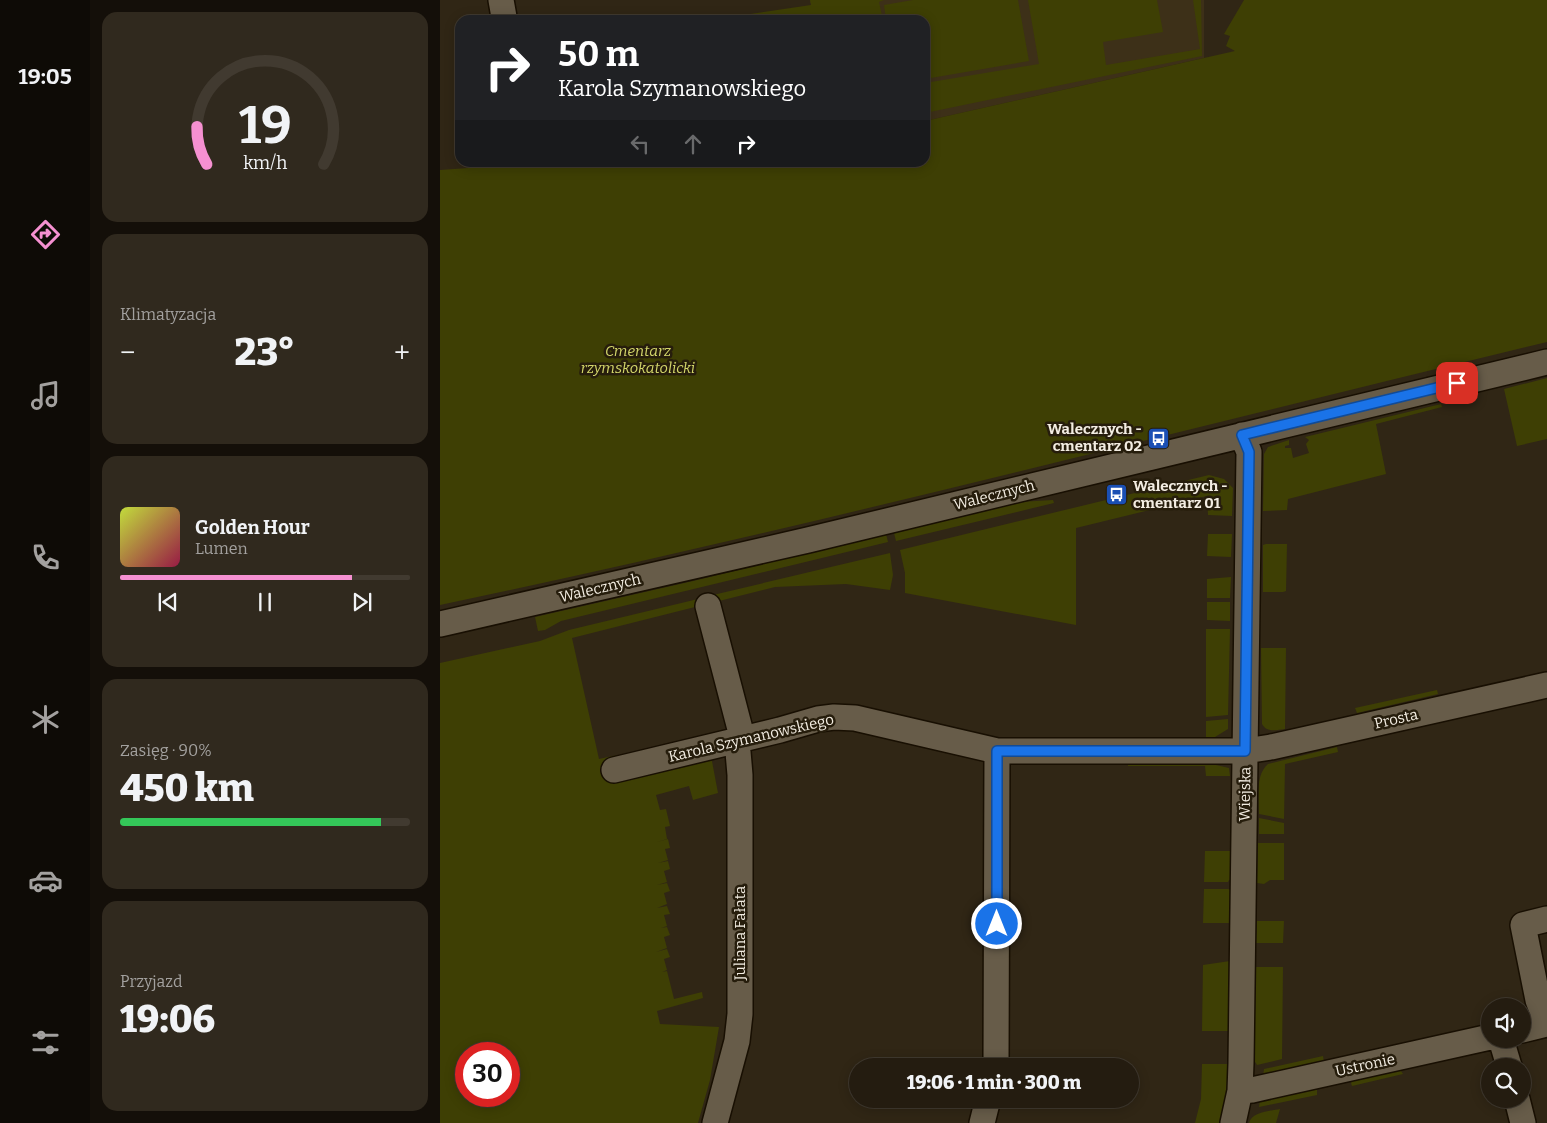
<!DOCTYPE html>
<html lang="pl">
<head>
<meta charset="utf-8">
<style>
	body { margin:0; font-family:Bitter,serif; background:#30291e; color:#f1f3f6; height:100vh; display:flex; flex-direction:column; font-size:19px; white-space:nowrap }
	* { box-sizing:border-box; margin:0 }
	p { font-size:16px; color:#a3a19f }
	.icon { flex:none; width:28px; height:28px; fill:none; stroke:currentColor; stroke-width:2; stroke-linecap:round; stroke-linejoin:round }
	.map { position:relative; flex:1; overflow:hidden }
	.sheet { display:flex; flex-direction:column; gap:12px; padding:12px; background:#140f09; width:350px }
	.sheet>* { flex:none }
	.guide { position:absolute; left:15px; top:15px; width:475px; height:152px; border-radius:15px; box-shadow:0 2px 12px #0003,0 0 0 1px #413a30; background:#202124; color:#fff; overflow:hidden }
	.controls { position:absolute; left:1041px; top:998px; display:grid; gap:10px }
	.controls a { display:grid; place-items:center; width:50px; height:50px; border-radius:50%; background:#241c10; box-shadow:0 2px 12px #0003,0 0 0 1px #413a30; font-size:25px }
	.speed { position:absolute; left:15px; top:1042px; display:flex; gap:10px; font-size:25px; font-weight:700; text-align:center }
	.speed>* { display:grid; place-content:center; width:65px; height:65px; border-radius:50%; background:#241c10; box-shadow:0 2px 12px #0003,0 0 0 1px #413a30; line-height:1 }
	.speed .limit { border:8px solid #d22; background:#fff; color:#111 }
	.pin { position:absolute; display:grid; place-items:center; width:42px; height:42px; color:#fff; margin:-21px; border-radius:10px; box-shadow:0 2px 8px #0006 }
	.me { position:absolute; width:55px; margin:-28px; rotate:0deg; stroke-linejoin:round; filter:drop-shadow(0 0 4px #0008) }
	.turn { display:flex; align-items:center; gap:18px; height:105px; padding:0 20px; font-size:22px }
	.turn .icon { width:65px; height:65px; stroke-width:2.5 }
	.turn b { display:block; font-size:35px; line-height:42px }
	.lanes { display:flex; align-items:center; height:48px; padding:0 20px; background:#0003; justify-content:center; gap:25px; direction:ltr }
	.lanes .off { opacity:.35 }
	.big { font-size:38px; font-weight:800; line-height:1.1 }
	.sheet .widget { flex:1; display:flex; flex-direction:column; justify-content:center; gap:8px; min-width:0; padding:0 18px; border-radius:15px; background:#30291e }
	.sheet .dial { align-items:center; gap:0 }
	.dial svg { height:130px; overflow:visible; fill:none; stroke:#413a30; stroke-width:7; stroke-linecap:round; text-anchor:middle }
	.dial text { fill:#f1f3f6; stroke:none }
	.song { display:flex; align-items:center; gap:15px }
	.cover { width:60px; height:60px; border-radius:8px; background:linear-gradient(135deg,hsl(70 70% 55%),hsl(340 70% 35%)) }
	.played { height:5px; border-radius:2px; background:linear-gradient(90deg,#f590d1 80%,#413a30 80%) }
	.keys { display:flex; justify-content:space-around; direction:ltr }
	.heat { display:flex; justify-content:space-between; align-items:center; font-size:28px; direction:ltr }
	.charge { height:8px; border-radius:4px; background:linear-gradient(90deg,#34c759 90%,#413a30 0) }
	.trip { position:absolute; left:409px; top:1058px; width:290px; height:50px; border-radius:25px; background:#241c10; box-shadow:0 2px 12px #0003,0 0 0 1px #413a30; font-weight:800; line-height:50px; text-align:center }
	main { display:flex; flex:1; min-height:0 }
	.dock { display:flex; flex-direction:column; width:90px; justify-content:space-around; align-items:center; background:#0e0b06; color:#a3a19f }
	.dock .icon { width:35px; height:35px }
	.dock .selected { color:#f590d1 }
	.dock b { font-size:22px; color:#f1f3f6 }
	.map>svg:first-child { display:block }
	.built { fill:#3d3018 }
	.green { fill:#3e3f04; fill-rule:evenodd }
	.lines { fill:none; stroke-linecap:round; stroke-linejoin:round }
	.minor-casing { stroke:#180f02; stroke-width:28 }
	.minor { stroke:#675c49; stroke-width:25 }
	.route-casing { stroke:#114b97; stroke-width:12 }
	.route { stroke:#1a73e8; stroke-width:9 }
	.labels { text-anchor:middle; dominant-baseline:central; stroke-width:5; stroke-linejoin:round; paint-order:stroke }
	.park-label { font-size:15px; font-style:italic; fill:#d2d56a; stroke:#261d0c }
	.poi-label { font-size:15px; font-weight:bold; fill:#f3ede2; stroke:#261d0c; text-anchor:end }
	.street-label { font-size:15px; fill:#f3ede2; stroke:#261d0c }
</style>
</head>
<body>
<main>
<nav class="dock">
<b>19:05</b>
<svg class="icon selected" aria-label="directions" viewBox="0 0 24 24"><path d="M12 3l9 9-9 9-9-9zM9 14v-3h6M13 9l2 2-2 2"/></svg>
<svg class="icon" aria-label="music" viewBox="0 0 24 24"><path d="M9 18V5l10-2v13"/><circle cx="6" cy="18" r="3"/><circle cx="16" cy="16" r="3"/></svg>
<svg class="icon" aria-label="phone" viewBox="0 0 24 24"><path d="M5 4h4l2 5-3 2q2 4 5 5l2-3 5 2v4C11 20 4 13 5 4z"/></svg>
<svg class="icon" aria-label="climate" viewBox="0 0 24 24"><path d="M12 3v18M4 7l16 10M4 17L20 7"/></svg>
<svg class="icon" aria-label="car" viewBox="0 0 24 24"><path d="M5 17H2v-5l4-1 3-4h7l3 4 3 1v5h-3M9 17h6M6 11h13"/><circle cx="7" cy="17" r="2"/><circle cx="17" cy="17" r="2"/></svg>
<svg class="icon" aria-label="filters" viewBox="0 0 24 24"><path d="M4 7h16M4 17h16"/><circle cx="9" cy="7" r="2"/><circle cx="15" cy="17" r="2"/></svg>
</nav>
<section class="sheet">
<div class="widget dial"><svg viewBox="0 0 100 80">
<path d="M14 69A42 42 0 1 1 86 69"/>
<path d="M14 69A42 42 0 0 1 8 46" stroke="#f590d1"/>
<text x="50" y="56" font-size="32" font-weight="700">19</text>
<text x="50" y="72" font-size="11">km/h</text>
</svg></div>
<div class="widget"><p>Klimatyzacja</p>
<div class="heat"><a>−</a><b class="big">23°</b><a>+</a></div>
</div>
<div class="widget">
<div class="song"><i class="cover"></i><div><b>Golden Hour</b><p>Lumen</p></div></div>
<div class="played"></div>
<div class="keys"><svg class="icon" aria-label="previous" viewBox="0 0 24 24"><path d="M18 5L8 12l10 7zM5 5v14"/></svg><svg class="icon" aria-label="pause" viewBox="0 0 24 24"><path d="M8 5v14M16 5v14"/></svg><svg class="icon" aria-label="next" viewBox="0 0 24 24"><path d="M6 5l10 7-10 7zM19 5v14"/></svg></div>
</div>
<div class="widget"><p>Zasięg · 90%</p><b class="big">450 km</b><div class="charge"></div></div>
<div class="widget"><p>Przyjazd</p><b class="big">19:06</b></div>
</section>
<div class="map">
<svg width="1107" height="1123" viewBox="0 0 1107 1123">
	<rect width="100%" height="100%" fill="#302615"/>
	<path class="built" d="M 370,0 L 764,0 L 764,58 L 485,121 L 485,20 L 374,20 Z"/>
	<path class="green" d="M 370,0 L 444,0 L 439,2 L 443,20 L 270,20 L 371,5 Z
		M 473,0 L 578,0 L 589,61 L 485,79 L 485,20 L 446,20 L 444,5 Z
		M 588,0 L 717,0 L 723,32 L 663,42 L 666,65 L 760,49 L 753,0 L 761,0 L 762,56 L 485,113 L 485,83 L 599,64 Z
		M 804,0 L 1107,0 L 1107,342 C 738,431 371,527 0,605 L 0,170 L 112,162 L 485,162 L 485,121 L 795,51 L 786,46 L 790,36 L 784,34 Z
		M 1107,378 L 1107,439 L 1077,446 L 1064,389 Z
		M 1001,404 L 1002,407 L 936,424 L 946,474 L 848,499 L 847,510 L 823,511 L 824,454 L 828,447 L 849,440 L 849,445 L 845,446 L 845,448 L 851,448 L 853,458 L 869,453 L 866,444 L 869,440 L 865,437 Z
		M 769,475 L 784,479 L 793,488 L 792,516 L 768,515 L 767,496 L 636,528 L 636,625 L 465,593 L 465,573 L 460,550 Z
		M 613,500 L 614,503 L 456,541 L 454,533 L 579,502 Z
		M 446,534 L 448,542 L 121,621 L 105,630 L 98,631 L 95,617 L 253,581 Z
		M 768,534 L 792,534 L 791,557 L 767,556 Z
		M 826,544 L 847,544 L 846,591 L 843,592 L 823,592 L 823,545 Z
		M 450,553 L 453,575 L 450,590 L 406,584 L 335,587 L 275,602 L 273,595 Z
		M 791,577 L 790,598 L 767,598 L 767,579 Z
		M 258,599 L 259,606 L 132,638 L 159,759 L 177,755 L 166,759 L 171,781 L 271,756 L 278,793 L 253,800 L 249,786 L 216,795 L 220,810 L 226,809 L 230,826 L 225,827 L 227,839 L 217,842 L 228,839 L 230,848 L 225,849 L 228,860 L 218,863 L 228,861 L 230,869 L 224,871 L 227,882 L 217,885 L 227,883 L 230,891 L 224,893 L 227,904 L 217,908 L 227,906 L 230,914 L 224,915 L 227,926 L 221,928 L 227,927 L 230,935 L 224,937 L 227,948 L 216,952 L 227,949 L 230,957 L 224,959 L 227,970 L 222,972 L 227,971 L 234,999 L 262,992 L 263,998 L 217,1011 L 220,1024 L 279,1027 L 270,1080 L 258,1123 L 0,1123 L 0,663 L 100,641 L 129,630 ZM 26,1054 L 69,1054 L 69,1096 L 26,1096 Z
		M 767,602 L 790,602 L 790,621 L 767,620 Z
		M 766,629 L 790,629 L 788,715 L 766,717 Z
		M 821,648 L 846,648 L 845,729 C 836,730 827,733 822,724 Z
		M 997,690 L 998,694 L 917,713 L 915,708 Z
		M 788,719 L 788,729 L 775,737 L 766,737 L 766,721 Z
		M 897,747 L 898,752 L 845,764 L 844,819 L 819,814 C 819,798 815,775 828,764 Z
		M 688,764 L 776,765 L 789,768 L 790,776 L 766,776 L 765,766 L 688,766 Z
		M 819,818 L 844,823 L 844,834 L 819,834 Z
		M 818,843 L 844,843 L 844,880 L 830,880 L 824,884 L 817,883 Z
		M 765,851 L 792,851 L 792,879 L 789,880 L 788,882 L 764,882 Z
		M 764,889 L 788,889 L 791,890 L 791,923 L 763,923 Z
		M 817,921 L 844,921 L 843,943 L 816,943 Z
		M 790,961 L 789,1031 L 762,1031 L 763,965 Z
		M 816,967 L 843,967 L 842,1059 L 817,1065 L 814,1060 Z
		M 883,1056 L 884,1062 L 823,1077 L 824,1069 Z
		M 762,1064 L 788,1064 L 786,1106 L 783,1123 L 755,1123 L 761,1099 Z
		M 957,1069 L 961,1071 L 963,1074 L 912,1086 L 911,1083 L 914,1079 Z
		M 873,1088 L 877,1090 L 877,1095 L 819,1107 L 820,1100 Z
		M 840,1109 L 836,1123 L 809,1123 C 812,1112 830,1111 840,1109 Z"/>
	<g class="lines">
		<defs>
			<path id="minor" d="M 61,0 L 64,17
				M 268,606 L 300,729
				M 0,624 L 368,540 L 1107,362
				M 174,770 L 340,730 L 378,719 L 394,717 L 415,718 L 557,751 L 805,751 L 831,747 L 1107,685
				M 1107,1024 L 1098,1000 L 1083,925 L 1107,919
				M 1082,1030 L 1107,1024
				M 1061,1039 L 1069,1066
				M 556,1066 L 557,751
				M 800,1091 L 812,1090 L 1050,1037
				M 1077,1099 L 1083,1123
				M 275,1123 L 297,1041 L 300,1014 L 300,775 L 297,740
				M 542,1123 L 548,1099
				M 793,1123 L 800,1091 L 801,1063 L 809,452 L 802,435"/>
		</defs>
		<use href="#minor" class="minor-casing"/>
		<use href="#minor" class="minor"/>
	</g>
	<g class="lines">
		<defs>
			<path id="route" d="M 557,924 L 557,751 L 805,751 L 809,452 L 802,435 L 1017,383"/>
		</defs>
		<use href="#route" class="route-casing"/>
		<use href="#route" class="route"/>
	</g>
	<defs>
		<symbol id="bus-square" viewBox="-11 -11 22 22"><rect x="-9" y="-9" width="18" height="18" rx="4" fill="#1a4fb4" stroke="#261d0c"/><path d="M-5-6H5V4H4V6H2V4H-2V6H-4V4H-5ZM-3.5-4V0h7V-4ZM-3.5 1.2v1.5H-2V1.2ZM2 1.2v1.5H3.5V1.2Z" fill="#fff"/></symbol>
	</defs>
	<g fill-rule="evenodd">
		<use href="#bus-square" x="706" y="426" width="25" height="25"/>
		<use href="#bus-square" x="664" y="482" width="25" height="25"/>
	</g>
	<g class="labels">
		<g class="park-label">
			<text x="198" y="351">Cmentarz<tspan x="198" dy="17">rzymskokatolicki</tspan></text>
		</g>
		<g class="poi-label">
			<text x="702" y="429">Walecznych -<tspan x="702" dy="17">cmentarz 02</tspan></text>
			<text x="693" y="486" text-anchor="start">Walecznych -<tspan x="693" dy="17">cmentarz 01</tspan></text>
		</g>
		<g class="street-label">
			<text transform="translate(554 495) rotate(-14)">Walecznych</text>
			<text transform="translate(160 588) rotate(-13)">Walecznych</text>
			<text transform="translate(956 719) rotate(-13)">Prosta</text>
			<text transform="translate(311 738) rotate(-13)">Karola Szymanowskiego</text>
			<text transform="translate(805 794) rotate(-89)">Wiejska</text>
			<text transform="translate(300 933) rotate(-90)">Juliana Fałata</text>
			<text transform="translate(925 1065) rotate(-12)">Ustronie</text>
		</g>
	</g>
</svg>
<div class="controls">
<a><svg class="icon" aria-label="sound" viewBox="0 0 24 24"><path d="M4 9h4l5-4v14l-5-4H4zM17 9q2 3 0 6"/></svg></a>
<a><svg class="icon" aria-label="search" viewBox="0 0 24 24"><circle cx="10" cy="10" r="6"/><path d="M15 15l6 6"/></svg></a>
</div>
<div class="speed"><div class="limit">30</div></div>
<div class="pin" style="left:1017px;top:383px;background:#d93025"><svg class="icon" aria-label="arrive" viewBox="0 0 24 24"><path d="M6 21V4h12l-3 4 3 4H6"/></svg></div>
<svg class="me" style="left:557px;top:924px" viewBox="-20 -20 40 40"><circle r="17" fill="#1a73e8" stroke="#fff" stroke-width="3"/><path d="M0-11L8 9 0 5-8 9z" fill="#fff"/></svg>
<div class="trip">19:06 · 1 min · 300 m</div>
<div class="guide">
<div class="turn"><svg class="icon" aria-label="right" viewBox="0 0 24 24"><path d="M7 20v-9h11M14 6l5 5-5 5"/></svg><div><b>50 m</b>Karola Szymanowskiego</div></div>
<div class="lanes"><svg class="icon off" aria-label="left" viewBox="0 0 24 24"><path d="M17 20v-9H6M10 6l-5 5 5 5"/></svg><svg class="icon off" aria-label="ahead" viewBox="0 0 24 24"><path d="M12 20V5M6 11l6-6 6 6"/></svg><svg class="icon" aria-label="right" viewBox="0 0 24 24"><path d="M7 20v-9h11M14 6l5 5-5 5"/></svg></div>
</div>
</div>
</main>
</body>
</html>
